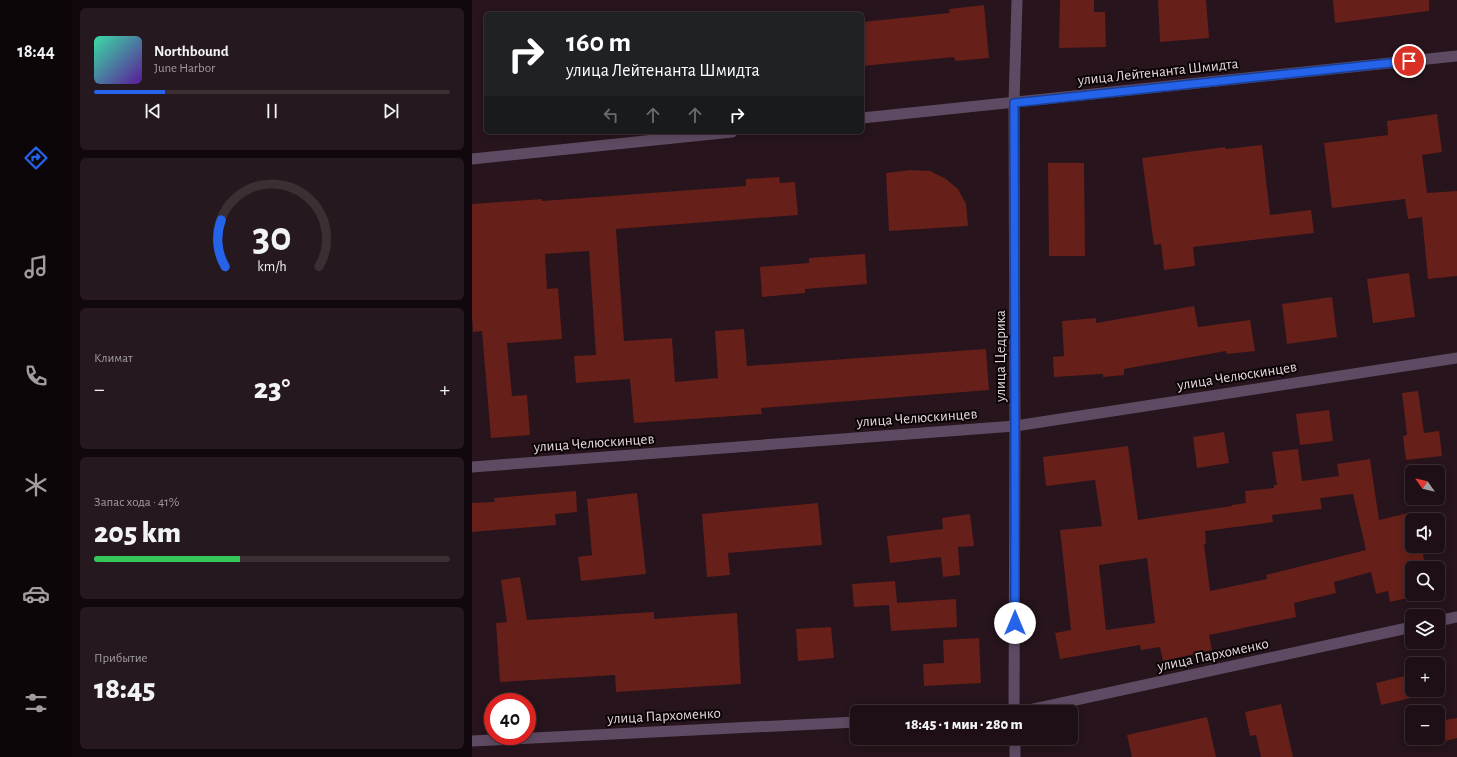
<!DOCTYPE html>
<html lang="ru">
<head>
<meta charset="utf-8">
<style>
	body { margin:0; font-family:"Alegreya Sans",sans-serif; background:#25181e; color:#f1f3f6; height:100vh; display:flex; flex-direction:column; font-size:15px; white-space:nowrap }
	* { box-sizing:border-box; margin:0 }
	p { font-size:13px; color:#a09ca0 }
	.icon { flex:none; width:22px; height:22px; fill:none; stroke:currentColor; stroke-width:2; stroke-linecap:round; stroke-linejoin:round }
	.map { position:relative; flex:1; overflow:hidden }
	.drawer { display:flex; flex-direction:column; gap:8px; padding:8px; background:#10080c; width:400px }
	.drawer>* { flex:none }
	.hud { position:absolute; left:12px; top:12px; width:380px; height:122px; border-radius:6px; box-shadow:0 2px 10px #0003,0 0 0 1px #3b2f34; background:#202124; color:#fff; overflow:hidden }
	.needle { width:26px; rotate:304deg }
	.buttons { position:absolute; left:933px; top:465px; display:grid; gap:8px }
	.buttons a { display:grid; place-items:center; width:40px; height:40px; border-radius:6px; background:#1d0f15; box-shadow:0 2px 10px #0003,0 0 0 1px #3b2f34; font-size:20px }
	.speed { position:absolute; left:12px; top:693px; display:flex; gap:8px; font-size:20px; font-weight:700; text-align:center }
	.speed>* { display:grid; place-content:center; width:52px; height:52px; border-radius:50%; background:#1d0f15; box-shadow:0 2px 10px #0003,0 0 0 1px #3b2f34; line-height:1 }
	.speed .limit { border:6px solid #d22; background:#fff; color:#111 }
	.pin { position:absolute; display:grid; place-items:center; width:34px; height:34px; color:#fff; margin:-17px; border:2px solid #fff; border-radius:50%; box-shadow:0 1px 4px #0007 }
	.me { position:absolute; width:44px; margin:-22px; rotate:0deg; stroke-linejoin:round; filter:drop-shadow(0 0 3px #0008) }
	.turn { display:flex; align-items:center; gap:14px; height:84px; padding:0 16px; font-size:18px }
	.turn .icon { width:52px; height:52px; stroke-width:2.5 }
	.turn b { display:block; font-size:28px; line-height:34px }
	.lanes { display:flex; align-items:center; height:38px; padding:0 16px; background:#0003; justify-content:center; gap:20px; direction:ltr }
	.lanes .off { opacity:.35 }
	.big { font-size:30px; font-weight:800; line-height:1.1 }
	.drawer .card { flex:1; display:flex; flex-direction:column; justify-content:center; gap:6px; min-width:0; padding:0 14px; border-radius:6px; background:#25181e }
	.drawer .dial { align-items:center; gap:0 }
	.dial svg { height:104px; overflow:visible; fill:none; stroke:#3b2f34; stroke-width:7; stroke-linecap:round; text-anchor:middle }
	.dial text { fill:#f1f3f6; stroke:none }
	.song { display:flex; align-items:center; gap:12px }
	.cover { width:48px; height:48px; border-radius:6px; background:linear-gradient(135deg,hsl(160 70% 55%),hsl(270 70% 35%)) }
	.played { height:4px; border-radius:2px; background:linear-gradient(90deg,#2563eb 20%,#3b2f34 20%) }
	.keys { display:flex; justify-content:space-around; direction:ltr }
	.heat { display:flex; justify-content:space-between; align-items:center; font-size:22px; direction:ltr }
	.charge { height:6px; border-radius:3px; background:linear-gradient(90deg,#34c759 41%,#3b2f34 0) }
	.trip { position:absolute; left:378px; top:705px; width:228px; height:40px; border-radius:6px; background:#1d0f15; box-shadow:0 2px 10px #0003,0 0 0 1px #3b2f34; font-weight:800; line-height:40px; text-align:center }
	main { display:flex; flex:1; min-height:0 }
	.dock { display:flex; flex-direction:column; width:72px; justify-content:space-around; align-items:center; background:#0c0608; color:#a09ca0 }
	.dock .icon { width:28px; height:28px }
	.dock .active { color:#2563eb }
	.dock b { font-size:18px; color:#f1f3f6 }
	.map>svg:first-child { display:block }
	.building { fill:#661f19; fill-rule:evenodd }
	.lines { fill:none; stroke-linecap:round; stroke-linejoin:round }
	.minor { stroke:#5e4b63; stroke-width:11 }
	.tertiary { stroke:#5e4b63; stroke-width:11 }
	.route-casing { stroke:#184099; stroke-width:10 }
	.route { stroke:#2563eb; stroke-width:7 }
	.labels { text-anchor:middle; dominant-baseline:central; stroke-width:4; stroke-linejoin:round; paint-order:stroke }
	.street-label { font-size:15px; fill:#e4d6db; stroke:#0b0406 }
</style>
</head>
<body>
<main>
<nav class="dock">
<b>18:44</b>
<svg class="icon active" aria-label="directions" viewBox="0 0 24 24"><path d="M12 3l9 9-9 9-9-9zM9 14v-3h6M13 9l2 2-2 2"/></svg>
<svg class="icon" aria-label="music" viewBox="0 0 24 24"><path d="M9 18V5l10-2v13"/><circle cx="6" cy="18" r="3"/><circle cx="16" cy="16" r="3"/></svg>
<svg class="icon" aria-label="phone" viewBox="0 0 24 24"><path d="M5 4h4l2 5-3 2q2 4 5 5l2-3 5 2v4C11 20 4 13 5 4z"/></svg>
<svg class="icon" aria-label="climate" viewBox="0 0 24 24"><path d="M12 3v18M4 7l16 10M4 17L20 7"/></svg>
<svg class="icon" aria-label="car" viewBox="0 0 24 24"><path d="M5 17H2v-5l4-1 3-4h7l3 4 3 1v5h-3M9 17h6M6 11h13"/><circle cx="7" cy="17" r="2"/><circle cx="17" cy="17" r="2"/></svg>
<svg class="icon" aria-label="filters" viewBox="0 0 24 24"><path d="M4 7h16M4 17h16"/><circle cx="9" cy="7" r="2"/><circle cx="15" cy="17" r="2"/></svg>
</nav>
<section class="drawer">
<div class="card">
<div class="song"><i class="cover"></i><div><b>Northbound</b><p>June Harbor</p></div></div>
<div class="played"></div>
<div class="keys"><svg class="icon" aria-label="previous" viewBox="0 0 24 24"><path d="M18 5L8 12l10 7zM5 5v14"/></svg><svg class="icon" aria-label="pause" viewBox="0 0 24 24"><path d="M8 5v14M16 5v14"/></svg><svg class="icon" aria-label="next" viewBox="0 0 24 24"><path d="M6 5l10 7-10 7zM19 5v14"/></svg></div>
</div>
<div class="card dial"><svg viewBox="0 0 100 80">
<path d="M14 69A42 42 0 1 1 86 69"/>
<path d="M14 69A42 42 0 0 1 11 33" stroke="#2563eb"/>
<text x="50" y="56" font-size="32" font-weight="700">30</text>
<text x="50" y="72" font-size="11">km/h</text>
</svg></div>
<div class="card"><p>Климат</p>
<div class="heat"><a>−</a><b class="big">23°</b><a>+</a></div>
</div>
<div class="card"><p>Запас хода · 41%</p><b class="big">205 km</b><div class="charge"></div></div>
<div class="card"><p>Прибытие</p><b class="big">18:45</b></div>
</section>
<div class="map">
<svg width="985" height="757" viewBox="0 0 985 757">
	<rect width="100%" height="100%" fill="#27141c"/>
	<path class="building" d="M 588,0 L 622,0 L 622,12 L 633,12 L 634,47 L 587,48 Z
		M 686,0 L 734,0 L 737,38 L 688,42 Z
		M 861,0 L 957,0 L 957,11 L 863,23 Z
		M 512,5 L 517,58 L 483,61 L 482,57 L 390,66 L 390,22 L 478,13 L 477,9 Z
		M 965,114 L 970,152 L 950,155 L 955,193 L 985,191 L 985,276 L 956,279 L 950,217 L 936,219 L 933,199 L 860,208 L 852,143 L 916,135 L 915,121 Z
		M 790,145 L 798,215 L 839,210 L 842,233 L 721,247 L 723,266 L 692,270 L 689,244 L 682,245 L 670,158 L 753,147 L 754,149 Z
		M 576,163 L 612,163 L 613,256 L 577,256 Z
		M 438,170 L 458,171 L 474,179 L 486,189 L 494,204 L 496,226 L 417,231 L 414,173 Z
		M 307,177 L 308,183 L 323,182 L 326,215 L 144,229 L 152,341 L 200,338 L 203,382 L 246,378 L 243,331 L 272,329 L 275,366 L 514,349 L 517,390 L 289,408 L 290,414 L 162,423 L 158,379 L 104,383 L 102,356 L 124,355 L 117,251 L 73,254 L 75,289 L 86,288 L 90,339 L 35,343 L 40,396 L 55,395 L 58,435 L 19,438 L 10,331 L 1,332 L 0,317 L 0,204 L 70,199 L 70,201 L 274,186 L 274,179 Z
		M 393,254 L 395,284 L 333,289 L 333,293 L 290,297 L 288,267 L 337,263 L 337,258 Z
		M 937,273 L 943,317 L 901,323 L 895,279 Z
		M 860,297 L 865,337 L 815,344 L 810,304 Z
		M 722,306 L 726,327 L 778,320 L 783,351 L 755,354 L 754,351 L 652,369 L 652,375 L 631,377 L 631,374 L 582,377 L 581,357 L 592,356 L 590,321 L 624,318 L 624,323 Z
		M 946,391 L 952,433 L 967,431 L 970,456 L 934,460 L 931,436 L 935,435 L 930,393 Z
		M 857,410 L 861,441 L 828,445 L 824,414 Z
		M 752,432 L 757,463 L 725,468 L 721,437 Z
		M 656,446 L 666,520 L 760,506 L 760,505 L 774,503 L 773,491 L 802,488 L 802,485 L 805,485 L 800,452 L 826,449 L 830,481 L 867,476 L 865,464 L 898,459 L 907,520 L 941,512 L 943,520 L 940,520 L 940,546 L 949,546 L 954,568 L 938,568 L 940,576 L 940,594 L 944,594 L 944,596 L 918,602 L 916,591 L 904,594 L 899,572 L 862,582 L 864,593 L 822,603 L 824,617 L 737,635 L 740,650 L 691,661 L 688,647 L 669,650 L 668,645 L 588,659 L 583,633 L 599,630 L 588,530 L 630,526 L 623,480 L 574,486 L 571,457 ZM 881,494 L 894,550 L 794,575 L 795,579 L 738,591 L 732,544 L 734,544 L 733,531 L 801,522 L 800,515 L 850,509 L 848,498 ZM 675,558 L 683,623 L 634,630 L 627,565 Z
		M 104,491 L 105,512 L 83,514 L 84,525 L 0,532 L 0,503 L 23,502 L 22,498 Z
		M 165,493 L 174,574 L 109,581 L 106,557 L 120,555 L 115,499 Z
		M 346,503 L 350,545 L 256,553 L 258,575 L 235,577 L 230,514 Z
		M 498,514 L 502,546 L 486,547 L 488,575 L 471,577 L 469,557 L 418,563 L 415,536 L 471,529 L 470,518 Z
		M 48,577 L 55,620 L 182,612 L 182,619 L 265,613 L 269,684 L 144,692 L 143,675 L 28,682 L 24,623 L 35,622 L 29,580 Z
		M 423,581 L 425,603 L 484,599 L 485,627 L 419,631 L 417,605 L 382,607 L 380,584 Z
		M 359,627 L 362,658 L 326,661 L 324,629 Z
		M 507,638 L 509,683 L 452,686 L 451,664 L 472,663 L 471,640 Z
		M 937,675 L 940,690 L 943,697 L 909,705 L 904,683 Z
		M 809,704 L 821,757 L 789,757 L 784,735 L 778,736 L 773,712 Z
		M 735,717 L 744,757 L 660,757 L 655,735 Z
		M 985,718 L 985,738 L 966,743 L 966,721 Z"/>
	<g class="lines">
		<path class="minor" d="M 0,467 L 543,426 L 985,358
			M 966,621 L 985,617
			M 548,712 L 940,627
			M 0,741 L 385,722"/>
		<path class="tertiary" d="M 390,118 L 985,56
			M 0,159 L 260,132
			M 542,712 L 543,426 L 542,103 L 545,0
			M 543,738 L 543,757"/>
	</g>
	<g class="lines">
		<defs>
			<path id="route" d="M 543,623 L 543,426 L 542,103 L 937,61"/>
		</defs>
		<use href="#route" class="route-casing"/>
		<use href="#route" class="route"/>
	</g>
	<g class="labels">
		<g class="street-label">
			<text transform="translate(686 72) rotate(-6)">улица Лейтенанта Шмидта</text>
			<text transform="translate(528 356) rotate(-90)">улица Цедрика</text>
			<text transform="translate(765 376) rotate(-9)">улица Челюскинцев</text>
			<text transform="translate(445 418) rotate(-4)">улица Челюскинцев</text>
			<text transform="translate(122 443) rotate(-4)">улица Челюскинцев</text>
			<text transform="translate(741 655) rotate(-12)">улица Пархоменко</text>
			<text transform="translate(192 716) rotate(-3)">улица Пархоменко</text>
		</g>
	</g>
</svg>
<div class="buttons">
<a><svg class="needle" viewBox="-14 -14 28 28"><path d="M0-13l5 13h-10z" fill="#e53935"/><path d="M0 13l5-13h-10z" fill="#a09ca0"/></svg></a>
<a><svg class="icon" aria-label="sound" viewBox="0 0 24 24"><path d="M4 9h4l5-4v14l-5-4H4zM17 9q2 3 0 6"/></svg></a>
<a><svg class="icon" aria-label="search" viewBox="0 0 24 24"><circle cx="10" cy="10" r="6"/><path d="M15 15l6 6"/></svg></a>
<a><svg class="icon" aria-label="layers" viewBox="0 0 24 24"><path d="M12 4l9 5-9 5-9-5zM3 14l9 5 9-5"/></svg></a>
<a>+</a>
<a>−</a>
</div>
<div class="speed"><div class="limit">40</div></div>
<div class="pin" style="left:937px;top:61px;background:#d93025"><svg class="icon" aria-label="arrive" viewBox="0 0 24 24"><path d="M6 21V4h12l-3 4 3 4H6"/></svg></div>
<svg class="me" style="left:543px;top:623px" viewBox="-20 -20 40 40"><circle r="19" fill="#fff"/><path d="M0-13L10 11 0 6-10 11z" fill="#2563eb"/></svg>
<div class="trip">18:45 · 1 мин · 280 m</div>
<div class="hud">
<div class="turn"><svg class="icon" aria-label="right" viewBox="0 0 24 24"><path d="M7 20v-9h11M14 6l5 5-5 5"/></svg><div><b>160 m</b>улица Лейтенанта Шмидта</div></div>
<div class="lanes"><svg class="icon off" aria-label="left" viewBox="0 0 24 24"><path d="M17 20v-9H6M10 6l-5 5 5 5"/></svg><svg class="icon off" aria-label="ahead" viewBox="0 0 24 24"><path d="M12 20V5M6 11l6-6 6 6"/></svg><svg class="icon off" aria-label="ahead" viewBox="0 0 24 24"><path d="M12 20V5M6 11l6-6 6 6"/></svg><svg class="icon" aria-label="right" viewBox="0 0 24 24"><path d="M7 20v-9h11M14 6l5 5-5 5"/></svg></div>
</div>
</div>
</main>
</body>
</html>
